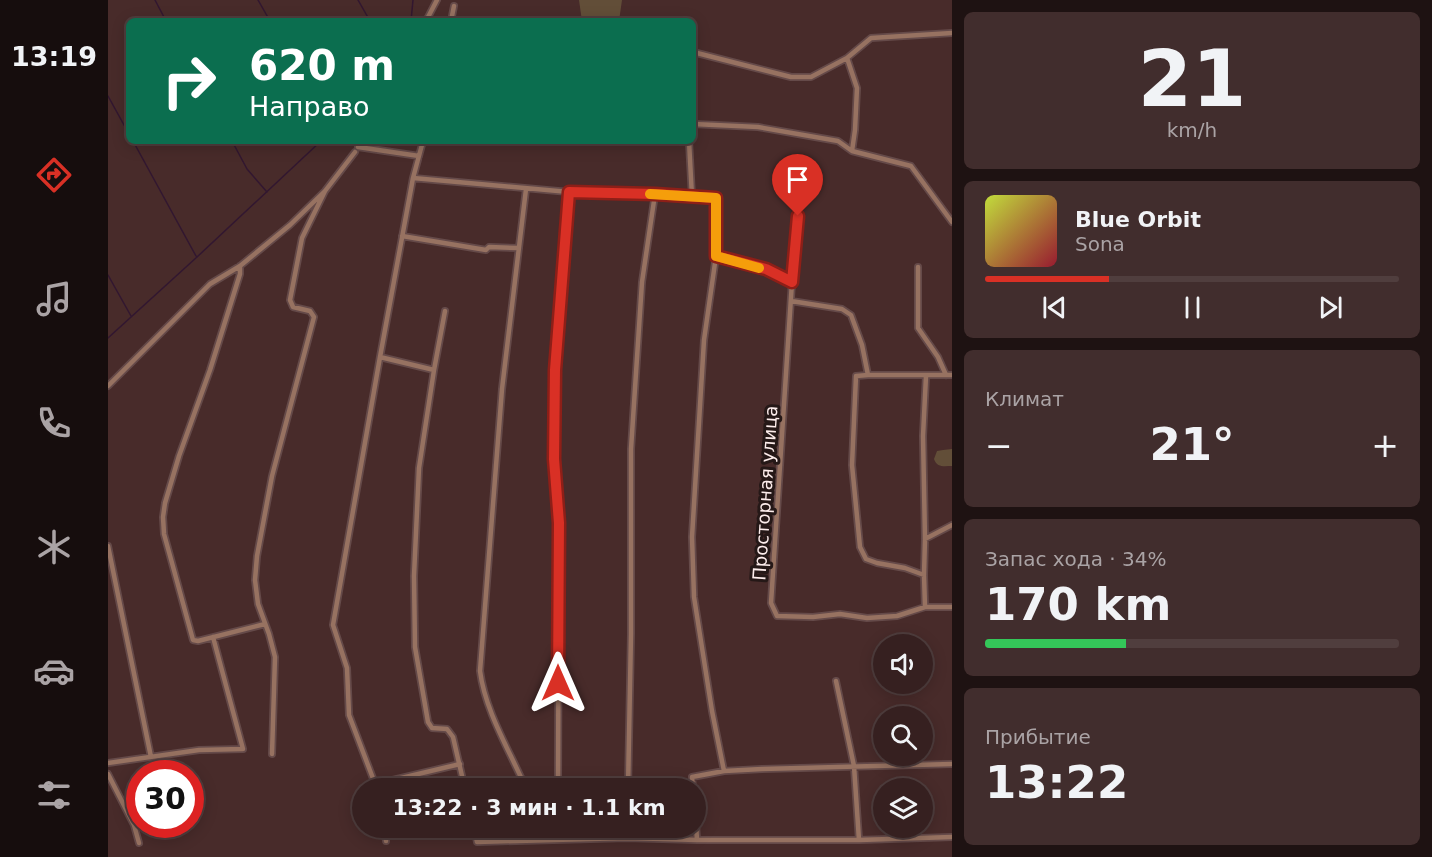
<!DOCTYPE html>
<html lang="ru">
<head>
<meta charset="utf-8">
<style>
	body { margin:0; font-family:"DejaVu Sans",sans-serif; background:#412d2d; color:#f1f3f6; height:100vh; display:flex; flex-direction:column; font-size:22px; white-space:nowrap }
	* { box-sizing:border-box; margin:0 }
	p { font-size:20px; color:#aaa3a5 }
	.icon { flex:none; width:33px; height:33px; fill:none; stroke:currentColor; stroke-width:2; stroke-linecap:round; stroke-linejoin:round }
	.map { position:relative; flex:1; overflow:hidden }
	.details { display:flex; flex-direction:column; gap:12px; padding:12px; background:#1e1212; width:480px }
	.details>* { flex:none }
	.banner { position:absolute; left:18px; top:18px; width:570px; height:126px; border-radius:9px; box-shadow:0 3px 15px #0003,0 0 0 2px #503e3e; background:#0b6e4f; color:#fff; overflow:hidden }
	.tools { position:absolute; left:765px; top:634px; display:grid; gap:12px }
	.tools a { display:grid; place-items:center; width:60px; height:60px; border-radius:50%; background:#362020; box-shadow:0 3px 15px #0003,0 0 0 2px #503e3e; font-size:30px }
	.speed { position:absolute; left:18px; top:760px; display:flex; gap:12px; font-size:30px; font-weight:700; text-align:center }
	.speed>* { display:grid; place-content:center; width:78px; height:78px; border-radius:50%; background:#362020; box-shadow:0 3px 15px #0003,0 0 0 2px #503e3e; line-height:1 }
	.speed .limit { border:9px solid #d22; background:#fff; color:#111 }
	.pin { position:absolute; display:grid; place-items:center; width:51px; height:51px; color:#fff; margin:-62px -26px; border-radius:50% 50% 50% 0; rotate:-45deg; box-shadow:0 0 6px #0007 }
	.pin .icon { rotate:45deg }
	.me { position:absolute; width:66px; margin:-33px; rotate:0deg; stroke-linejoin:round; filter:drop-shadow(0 0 4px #0008) }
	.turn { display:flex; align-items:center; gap:21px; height:126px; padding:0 24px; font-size:27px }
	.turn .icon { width:78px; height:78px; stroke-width:2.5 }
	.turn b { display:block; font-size:42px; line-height:51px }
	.big { font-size:45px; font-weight:700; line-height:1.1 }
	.details .widget { flex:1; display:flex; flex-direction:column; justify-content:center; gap:9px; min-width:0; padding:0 21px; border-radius:9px; background:#412d2d }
	.details .dial { align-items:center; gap:0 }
	.dial b { font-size:78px; line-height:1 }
	.song { display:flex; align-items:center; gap:18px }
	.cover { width:72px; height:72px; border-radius:9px; background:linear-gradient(135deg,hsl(70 70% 55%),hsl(350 70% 35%)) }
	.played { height:6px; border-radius:3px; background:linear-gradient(90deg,#d93025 30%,#503e3e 30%) }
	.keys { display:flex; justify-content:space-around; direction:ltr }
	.heat { display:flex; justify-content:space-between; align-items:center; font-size:33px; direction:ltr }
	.charge { height:9px; border-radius:4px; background:linear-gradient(90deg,#34c759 34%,#503e3e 0) }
	.trip { position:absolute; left:244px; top:778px; width:354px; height:60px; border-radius:30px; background:#362020; box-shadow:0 3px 15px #0003,0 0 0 2px #503e3e; font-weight:700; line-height:60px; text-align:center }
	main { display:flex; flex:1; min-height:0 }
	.menu { display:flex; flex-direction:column; width:108px; justify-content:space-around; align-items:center; background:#160d0d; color:#aaa3a5 }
	.menu .icon { width:42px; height:42px }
	.menu .on { color:#d93025 }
	.menu b { font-size:27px; color:#f1f3f6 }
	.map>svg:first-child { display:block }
	.green { fill:#624e38 }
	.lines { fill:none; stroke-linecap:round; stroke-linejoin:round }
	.stream { stroke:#321730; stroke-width:1.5 }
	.street-casing { stroke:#654a49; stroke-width:8 }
	.street { stroke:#977261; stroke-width:4.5 }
	.route-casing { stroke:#8d1f18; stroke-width:15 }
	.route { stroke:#d93025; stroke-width:10 }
	.slow { stroke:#f59e0b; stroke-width:10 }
	.labels { text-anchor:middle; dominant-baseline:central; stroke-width:6; stroke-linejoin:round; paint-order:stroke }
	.street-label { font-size:18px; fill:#fdedec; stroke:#251817 }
</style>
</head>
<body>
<main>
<nav class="menu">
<b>13:19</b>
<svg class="icon on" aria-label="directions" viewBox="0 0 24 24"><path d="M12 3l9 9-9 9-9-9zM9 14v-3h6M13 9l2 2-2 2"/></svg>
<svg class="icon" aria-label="music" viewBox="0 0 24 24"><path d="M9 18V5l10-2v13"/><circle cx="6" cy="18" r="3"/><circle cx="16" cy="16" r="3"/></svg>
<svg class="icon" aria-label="phone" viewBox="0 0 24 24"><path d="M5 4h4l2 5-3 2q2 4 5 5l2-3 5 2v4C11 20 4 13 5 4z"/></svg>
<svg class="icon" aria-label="climate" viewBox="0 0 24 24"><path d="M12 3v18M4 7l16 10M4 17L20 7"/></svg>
<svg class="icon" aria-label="car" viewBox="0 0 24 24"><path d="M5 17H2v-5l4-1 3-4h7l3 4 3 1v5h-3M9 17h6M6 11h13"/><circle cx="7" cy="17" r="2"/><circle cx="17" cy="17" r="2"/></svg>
<svg class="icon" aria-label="filters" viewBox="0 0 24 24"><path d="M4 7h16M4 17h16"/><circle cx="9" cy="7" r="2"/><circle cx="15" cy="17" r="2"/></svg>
</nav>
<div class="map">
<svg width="844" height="857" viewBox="0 0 844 857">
	<rect width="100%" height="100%" fill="#482b2a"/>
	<path class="green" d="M 471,0 L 514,0 L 511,21 L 474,21 Z
		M 844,449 L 844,466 C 836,466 829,468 826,459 L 829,451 L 835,450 Z"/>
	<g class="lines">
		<path class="stream" d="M 47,0 L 58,21
			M 150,0 L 162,21
			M 250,0 L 262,21
			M 303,21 L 305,0
			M 0,96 L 21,134
			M 25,141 L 88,256
			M 124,141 L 139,169 L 159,192
			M 0,275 L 23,316
			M 0,338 L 89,257 L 213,141"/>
		<defs>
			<path id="street" d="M 318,21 L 329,0
				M 343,21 L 346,6
				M 585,52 L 683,77 L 703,77 L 739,58 L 763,38 L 844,33
				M 739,58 L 749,88 L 747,130 L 744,151
				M 585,124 L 650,127 L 730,141 L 744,151 L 803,166 L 844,222
				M 253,141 L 250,147 L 311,156
				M 581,141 L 584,197
				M 305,178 L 461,192 L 547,194 L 608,198 L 608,256 L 596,340 L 584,537 L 586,597 L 604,711 L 616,771
				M 692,194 L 684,282 L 663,603 L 669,616 L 705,617 L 732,614 L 759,618 L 789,616 L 817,607 L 844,607
				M 294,236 L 378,250 L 381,247 L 411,248
				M 608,256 L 658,269 L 684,282
				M 132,266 L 132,274 L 102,370 L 71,456 L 57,503 L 55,517 L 56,534 L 64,563 L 85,640 L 90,641 L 157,624
				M 810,267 L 810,328 L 830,357 L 838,375
				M 683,301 L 734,309 L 743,315 L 754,345 L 760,375 L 844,375
				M 337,311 L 326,370 L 311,468 L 306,576 L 307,647 L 320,722 L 324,728 L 339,729 L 345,737 L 357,789
				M 272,357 L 326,370
				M 760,375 L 748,376 L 744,465 L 752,547 L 758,559 L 769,563 L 797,568 L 816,575
				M 0,386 L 102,284 L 132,266 L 182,225 L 217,191 L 247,152
				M 817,539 L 844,525
				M 0,546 L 43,757
				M 817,607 L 816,575 L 817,539 L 815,436 L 818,376
				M 728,681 L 746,766 L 751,840
				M 164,754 L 167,657 L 161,634 L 150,604 L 147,580 L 149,556 L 164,476 L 206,317 L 202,311 L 185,307 L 182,300 L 194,238 L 217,191
				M 0,763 L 91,750 L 135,749 L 105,637
				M 0,774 L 26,825 L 31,843
				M 268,784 L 352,764
				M 269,789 L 241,715 L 239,668 L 225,625 L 272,357 L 305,178 L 315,141
				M 417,789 L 416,784 C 400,748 377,710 372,671 L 394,389 L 418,189
				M 450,789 L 451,523 L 446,458 L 447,370 L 461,192
				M 520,789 L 523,634 L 523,449 L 534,282 L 547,194
				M 585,789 L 584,777 L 616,771 L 654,769 L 844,764
				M 588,824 L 589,840
				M 277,828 L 278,841
				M 366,828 L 369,842 L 519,838 L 589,840 L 751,840 L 844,837
				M 419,828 L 419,840
				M 450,828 L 450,839
				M 519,838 L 519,828"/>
		</defs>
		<use href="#street" class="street-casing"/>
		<use href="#street" class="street"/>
	</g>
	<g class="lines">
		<defs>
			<path id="route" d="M 450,683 L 451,523 L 446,459 L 447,370 L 461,192 L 547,194 L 608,198 L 608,256 L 658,269 L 684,282 L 690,216"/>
		</defs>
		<use href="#route" class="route-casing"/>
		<use href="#route" class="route"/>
		<path class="slow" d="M 542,194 L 608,198 L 608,256 L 651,268"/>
	</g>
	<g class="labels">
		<g class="street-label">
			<text transform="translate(657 493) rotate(-86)">Просторная улица</text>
		</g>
	</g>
</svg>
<div class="tools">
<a><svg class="icon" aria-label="sound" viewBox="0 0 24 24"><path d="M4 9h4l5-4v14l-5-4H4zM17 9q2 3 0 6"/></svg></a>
<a><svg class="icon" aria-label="search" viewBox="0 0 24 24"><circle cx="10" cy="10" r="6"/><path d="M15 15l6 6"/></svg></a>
<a><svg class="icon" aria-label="layers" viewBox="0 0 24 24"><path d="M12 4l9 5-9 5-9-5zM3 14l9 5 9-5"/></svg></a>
</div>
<div class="speed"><div class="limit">30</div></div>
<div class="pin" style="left:690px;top:216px;background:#d93025"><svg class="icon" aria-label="arrive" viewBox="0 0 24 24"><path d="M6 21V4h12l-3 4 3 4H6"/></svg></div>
<svg class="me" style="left:450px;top:683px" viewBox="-20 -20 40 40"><path d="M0-17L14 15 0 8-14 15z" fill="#d93025" stroke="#fff" stroke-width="4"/></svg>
<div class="trip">13:22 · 3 мин · 1.1 km</div>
<div class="banner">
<div class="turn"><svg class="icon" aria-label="right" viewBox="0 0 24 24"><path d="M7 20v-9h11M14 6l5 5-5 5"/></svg><div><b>620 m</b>Направо</div></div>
</div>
</div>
<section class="details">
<div class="widget dial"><b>21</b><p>km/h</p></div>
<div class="widget">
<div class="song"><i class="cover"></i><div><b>Blue Orbit</b><p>Sona</p></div></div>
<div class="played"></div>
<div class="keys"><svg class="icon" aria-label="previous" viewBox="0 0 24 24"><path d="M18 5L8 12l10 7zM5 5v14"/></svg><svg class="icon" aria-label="pause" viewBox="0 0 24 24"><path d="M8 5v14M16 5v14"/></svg><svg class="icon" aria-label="next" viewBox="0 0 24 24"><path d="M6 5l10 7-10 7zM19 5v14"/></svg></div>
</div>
<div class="widget"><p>Климат</p>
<div class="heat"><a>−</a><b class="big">21°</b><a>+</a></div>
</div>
<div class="widget"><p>Запас хода · 34%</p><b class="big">170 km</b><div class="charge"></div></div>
<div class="widget"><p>Прибытие</p><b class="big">13:22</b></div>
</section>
</main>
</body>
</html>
